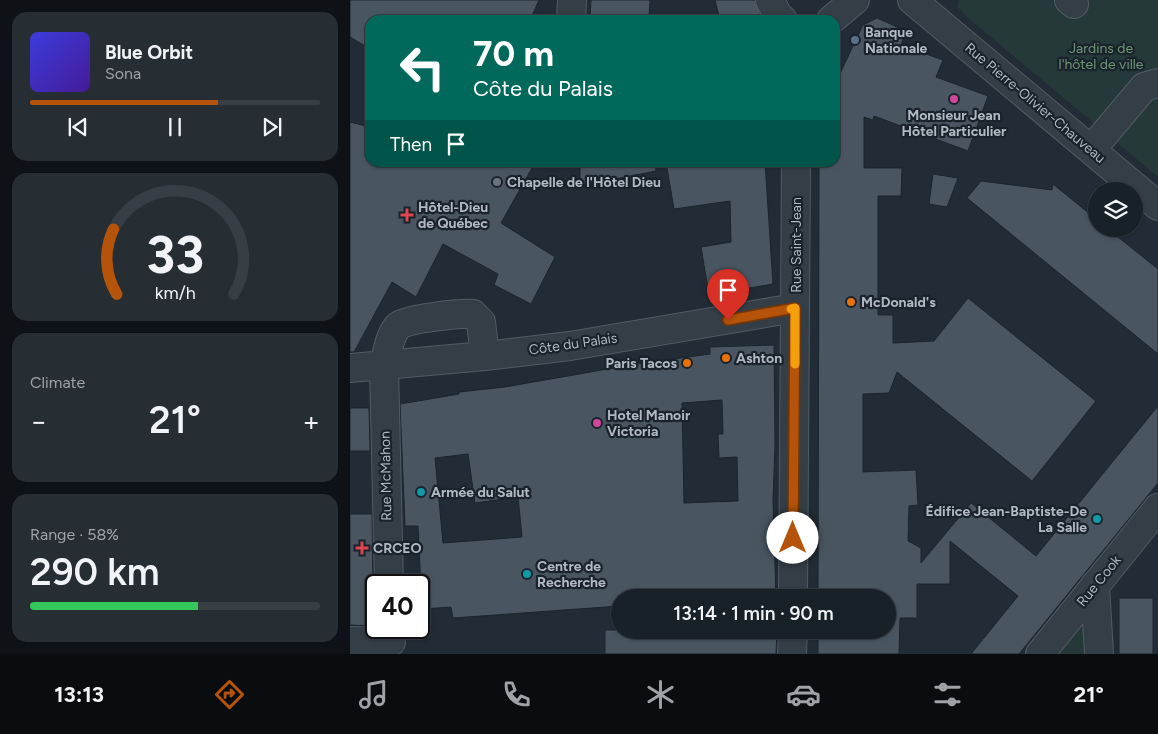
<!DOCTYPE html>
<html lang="en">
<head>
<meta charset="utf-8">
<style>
	body { margin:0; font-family:Figtree,sans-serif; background:#262e34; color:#f1f3f6; height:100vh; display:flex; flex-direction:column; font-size:19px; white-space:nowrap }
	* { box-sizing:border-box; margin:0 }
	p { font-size:16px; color:#9fa3a8 }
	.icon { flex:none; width:28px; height:28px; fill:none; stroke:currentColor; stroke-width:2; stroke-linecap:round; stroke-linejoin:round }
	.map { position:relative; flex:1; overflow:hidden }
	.panel { display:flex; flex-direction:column; gap:12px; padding:12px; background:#0e1216; width:350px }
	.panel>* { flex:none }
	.top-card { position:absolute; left:15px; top:15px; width:475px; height:152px; border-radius:15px; box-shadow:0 1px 4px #0004,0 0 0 1px #373e45; background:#00695c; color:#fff; overflow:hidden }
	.buttons { position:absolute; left:738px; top:182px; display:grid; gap:10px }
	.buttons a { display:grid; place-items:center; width:55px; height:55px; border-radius:50%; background:#192128; box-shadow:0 1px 4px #0004,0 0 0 1px #373e45; font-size:25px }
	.speed { position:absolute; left:15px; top:574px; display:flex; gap:10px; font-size:25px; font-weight:700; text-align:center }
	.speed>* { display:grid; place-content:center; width:65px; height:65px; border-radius:50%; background:#192128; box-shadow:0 1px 4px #0004,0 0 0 1px #373e45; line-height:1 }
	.speed .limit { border:2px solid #111; border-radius:8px; background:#fff; color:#111 }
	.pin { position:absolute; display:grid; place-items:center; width:42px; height:42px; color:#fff; margin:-51px -21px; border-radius:50% 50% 50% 0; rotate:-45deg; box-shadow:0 0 5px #0007 }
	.pin .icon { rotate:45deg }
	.me { position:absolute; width:55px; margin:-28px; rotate:0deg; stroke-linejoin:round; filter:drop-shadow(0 0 4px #0008) }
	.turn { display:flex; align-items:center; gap:18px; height:105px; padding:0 25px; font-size:22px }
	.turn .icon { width:65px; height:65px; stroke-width:2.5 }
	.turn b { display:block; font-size:35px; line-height:42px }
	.then { display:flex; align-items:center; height:48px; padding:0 25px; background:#0003; gap:10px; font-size:19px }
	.big { font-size:38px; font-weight:600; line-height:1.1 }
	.panel .tile { flex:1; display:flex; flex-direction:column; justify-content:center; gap:8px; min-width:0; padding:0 18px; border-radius:15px; background:#262e34 }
	.panel .dial { align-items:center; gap:0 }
	.dial svg { height:130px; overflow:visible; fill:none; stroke:#373e45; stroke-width:7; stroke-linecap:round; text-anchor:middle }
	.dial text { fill:#f1f3f6; stroke:none }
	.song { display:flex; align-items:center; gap:15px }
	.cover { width:60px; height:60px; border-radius:8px; background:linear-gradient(135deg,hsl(240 70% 55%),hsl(260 70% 35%)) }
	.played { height:5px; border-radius:2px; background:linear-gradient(90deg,#b45309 65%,#373e45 65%) }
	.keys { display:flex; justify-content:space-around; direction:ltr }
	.heat { display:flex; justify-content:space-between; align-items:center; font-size:28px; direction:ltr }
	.charge { height:8px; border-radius:4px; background:linear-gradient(90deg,#34c759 58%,#373e45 0) }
	.trip { position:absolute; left:261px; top:589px; width:285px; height:50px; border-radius:25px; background:#192128; box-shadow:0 1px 4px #0004,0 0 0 1px #373e45; font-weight:600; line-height:50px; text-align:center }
	.menu { display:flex; height:80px; justify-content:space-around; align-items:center; background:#0a0d10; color:#9fa3a8 }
	.menu .icon { width:35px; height:35px }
	.menu .selected { color:#b45309 }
	.menu b { font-size:22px; color:#f1f3f6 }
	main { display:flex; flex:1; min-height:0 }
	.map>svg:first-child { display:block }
	.green { fill:#243938 }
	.building { fill:#495662; stroke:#1c252d; fill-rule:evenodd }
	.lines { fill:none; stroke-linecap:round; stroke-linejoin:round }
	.minor-casing { stroke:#525b64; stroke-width:30 }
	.minor { stroke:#343e47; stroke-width:28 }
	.route-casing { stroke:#753606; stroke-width:12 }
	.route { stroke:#b45309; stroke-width:9 }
	.slow { stroke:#f59e0b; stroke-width:9 }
	.service-dot { fill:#5c6f8a; stroke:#1a232b; stroke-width:2 }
	.hotel-dot { fill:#d1479c; stroke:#1a232b; stroke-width:2 }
	.worship-dot { fill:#6b7280; stroke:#1a232b; stroke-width:2 }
	.health-dot { fill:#e0444e; stroke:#1a232b; stroke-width:2 }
	.food-dot { fill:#e8710a; stroke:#1a232b; stroke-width:2 }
	.culture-dot { fill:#0f9aa8; stroke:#1a232b; stroke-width:2 }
	.labels { text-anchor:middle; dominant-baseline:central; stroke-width:4.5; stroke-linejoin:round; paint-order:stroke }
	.poi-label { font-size:14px; font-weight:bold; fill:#afb8c3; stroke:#1a232b; text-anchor:start }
	.park-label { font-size:14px; fill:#709774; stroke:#1a232b }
	.street-label { font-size:14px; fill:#afb8c3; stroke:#1a232b }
</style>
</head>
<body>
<main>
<section class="panel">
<div class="tile">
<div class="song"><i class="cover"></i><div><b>Blue Orbit</b><p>Sona</p></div></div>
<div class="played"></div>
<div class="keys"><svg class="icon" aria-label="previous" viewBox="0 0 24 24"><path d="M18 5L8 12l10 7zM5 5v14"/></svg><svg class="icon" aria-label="pause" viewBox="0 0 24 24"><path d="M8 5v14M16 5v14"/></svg><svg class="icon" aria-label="next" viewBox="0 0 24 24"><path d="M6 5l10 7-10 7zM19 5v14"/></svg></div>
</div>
<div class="tile dial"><svg viewBox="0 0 100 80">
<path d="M14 69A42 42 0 1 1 86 69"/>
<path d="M14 69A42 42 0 0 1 12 29" stroke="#b45309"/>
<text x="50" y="56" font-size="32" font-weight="700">33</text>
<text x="50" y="72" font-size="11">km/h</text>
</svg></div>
<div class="tile"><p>Climate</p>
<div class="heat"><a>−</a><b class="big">21°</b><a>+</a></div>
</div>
<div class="tile"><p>Range · 58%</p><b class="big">290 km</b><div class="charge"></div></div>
</section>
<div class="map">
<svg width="808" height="654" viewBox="0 0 808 654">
	<rect width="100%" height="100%" fill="#212c36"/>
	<path class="green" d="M 609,0 L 808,0 L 808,177 L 617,17 L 607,7 Z
		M 733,620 L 734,654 L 705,654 Z"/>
	<path class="building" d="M 0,0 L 189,0 L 180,20 L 20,20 L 20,49 L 0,37 Z
		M 241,0 L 300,0 L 299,17 L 294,17 L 294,20 L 240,20 Z
		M 365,0 L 405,0 L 413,20 L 370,20 Z
		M 527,18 L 556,31 L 551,45 L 593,60 L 586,77 L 638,96 L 618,151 L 524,116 L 523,120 L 514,117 L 514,168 L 552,168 L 551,196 L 528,196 L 528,315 L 543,315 L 543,343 L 584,341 L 618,298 L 746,401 L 682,481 L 547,372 L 539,393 L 513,394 L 513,472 L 566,470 L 568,505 L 559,506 L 558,541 L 571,548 L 571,563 L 621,503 L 686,556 L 808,406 L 808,483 L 669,654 L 621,654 L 668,596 L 600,541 L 600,584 L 567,584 L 567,618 L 550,618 L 549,654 L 468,654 L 468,630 L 538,630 L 538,598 L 468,598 L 469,162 L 485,162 L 485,84 L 513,25 Z
		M 0,122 L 20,127 L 20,162 L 172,162 L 182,168 L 151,223 L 205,257 L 181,304 L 144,285 L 148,274 L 93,244 L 66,297 L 42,282 L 4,352 L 0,352 Z
		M 230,162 L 305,162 L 306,171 L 230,186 Z
		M 316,162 L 415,162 L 423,284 L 359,295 L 351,247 L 381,242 L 380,201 L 324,209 Z
		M 583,174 L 608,178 L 597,207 L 579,204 Z
		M 631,181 L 702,190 L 703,184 L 746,219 L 746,229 L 758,229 L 808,269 L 808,354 L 617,198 Z
		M 424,345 L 425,444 L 423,500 L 426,598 L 270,597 L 270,606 L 103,618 L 101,607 L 72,609 L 68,526 L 55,526 L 50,404 L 109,394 L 109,392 L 155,387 L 286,364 L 360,354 L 360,347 ZM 372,400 L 373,434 L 368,434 L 369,458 L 387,457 L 388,501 L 334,503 L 332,403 ZM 118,454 L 125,503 L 168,497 L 172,537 L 93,543 L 85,458 Z
		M 0,408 L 19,408 L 20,451 L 0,451 Z
		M 0,514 L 22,514 L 23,585 L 25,591 L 24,626 L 0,625 Z
		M 769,598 L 803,598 L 803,654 L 769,654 Z
		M 255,630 L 427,630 L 426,654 L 255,654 Z"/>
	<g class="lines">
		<defs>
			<path id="minor" d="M 420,0 L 427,14 L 433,20
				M 562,0 L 808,206
				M 719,0 L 724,4
				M 221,20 L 222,0
				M 481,20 L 505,0
				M 741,150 L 794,87 L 808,83
				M 0,368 L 135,356 L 220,346 L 445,308
				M 39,585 L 34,366 C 37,354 39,336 48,326 C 54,319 111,313 123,314 L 131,322 L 135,356
				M 745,585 L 749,654
				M 443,598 L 446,162
				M 0,641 L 41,642
				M 442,654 L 443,630
				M 690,654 L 808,508"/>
		</defs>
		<use href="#minor" class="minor-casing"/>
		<use href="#minor" class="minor"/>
	</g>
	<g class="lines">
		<defs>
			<path id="route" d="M 378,320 L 445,308 L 443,538"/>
		</defs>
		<use href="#route" class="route-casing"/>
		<use href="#route" class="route"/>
		<path class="slow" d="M 441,309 L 445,308 L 445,364"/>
	</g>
	<circle class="service-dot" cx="505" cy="40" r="5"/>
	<g class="hotel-dot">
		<circle cx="604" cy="99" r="5"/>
		<circle cx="247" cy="423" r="5"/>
	</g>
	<circle class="worship-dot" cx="147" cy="182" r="5"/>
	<g class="health-dot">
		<path d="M54.5 207.5h5v5h5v5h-5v5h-5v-5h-5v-5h5z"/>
		<path d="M9.5 540.5h5v5h5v5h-5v5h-5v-5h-5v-5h5z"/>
	</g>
	<g class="food-dot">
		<circle cx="501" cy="302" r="5"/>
		<circle cx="376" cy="358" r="5"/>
		<circle cx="337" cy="363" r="5"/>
	</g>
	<g class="culture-dot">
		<circle cx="71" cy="492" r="5"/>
		<circle cx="747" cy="519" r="5"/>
		<circle cx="177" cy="574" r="5"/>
	</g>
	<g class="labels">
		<g class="poi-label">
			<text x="515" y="32">Banque<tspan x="515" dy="16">Nationale</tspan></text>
			<text x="604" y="115" text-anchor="middle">Monsieur Jean<tspan x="604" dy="16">Hôtel Particulier</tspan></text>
			<text x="157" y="182">Chapelle de l'Hôtel Dieu</text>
			<text x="68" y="207">Hôtel-Dieu<tspan x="68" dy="16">de Québec</tspan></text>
			<text x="511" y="302">McDonald's</text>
			<text x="386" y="358">Ashton</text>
			<text x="327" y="363" text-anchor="end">Paris Tacos</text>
			<text x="257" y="415">Hotel Manoir<tspan x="257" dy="16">Victoria</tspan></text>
			<text x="81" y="492">Armée du Salut</text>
			<text x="737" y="511" text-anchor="end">Édifice Jean-Baptiste-De<tspan x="737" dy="16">La Salle</tspan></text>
			<text x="23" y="548">CRCEO</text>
			<text x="187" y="566">Centre de<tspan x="187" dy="16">Recherche</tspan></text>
		</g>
		<g class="park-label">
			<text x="751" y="48">Jardins de<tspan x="751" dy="16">l'hôtel de ville</tspan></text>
		</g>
		<g class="street-label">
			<text transform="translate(685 103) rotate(40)">Rue Pierre-Olivier-Chauveau</text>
			<text transform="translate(446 245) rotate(-90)">Rue Saint-Jean</text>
			<text transform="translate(223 344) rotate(-8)">Côte du Palais</text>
			<text transform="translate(36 476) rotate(-91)">Rue McMahon</text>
			<text transform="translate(749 581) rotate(-51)">Rue Cook</text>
		</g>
	</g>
</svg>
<div class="buttons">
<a><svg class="icon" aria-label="layers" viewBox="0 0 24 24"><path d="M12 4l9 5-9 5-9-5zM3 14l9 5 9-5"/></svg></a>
</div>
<div class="speed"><div class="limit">40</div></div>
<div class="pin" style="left:378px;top:320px;background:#d93025"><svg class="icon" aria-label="arrive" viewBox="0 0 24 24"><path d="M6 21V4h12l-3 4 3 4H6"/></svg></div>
<svg class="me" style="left:443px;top:538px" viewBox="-20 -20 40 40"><circle r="19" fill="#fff"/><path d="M0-13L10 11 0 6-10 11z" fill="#b45309"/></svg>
<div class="trip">13:14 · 1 min · 90 m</div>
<div class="top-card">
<div class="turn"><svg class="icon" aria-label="left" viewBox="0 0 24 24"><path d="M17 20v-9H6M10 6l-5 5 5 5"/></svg><div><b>70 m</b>Côte du Palais</div></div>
<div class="then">Then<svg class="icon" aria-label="arrive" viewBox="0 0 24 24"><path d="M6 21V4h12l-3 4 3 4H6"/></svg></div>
</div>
</div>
</main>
<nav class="menu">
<b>13:13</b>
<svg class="icon selected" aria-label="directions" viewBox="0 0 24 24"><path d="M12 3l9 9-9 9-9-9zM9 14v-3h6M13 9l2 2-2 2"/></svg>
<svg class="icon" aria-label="music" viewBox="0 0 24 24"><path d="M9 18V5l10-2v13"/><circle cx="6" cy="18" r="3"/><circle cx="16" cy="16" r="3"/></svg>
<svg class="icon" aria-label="phone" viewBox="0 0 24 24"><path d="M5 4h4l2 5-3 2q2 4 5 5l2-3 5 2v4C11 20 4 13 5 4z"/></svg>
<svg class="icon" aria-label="climate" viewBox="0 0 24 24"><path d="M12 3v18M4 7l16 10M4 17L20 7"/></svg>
<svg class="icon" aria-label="car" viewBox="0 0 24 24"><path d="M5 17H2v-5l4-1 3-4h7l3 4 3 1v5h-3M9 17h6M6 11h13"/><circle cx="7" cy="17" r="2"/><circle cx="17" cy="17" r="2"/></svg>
<svg class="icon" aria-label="filters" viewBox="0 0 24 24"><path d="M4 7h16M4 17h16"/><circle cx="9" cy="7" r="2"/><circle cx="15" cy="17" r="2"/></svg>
<b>21°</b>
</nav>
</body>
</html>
